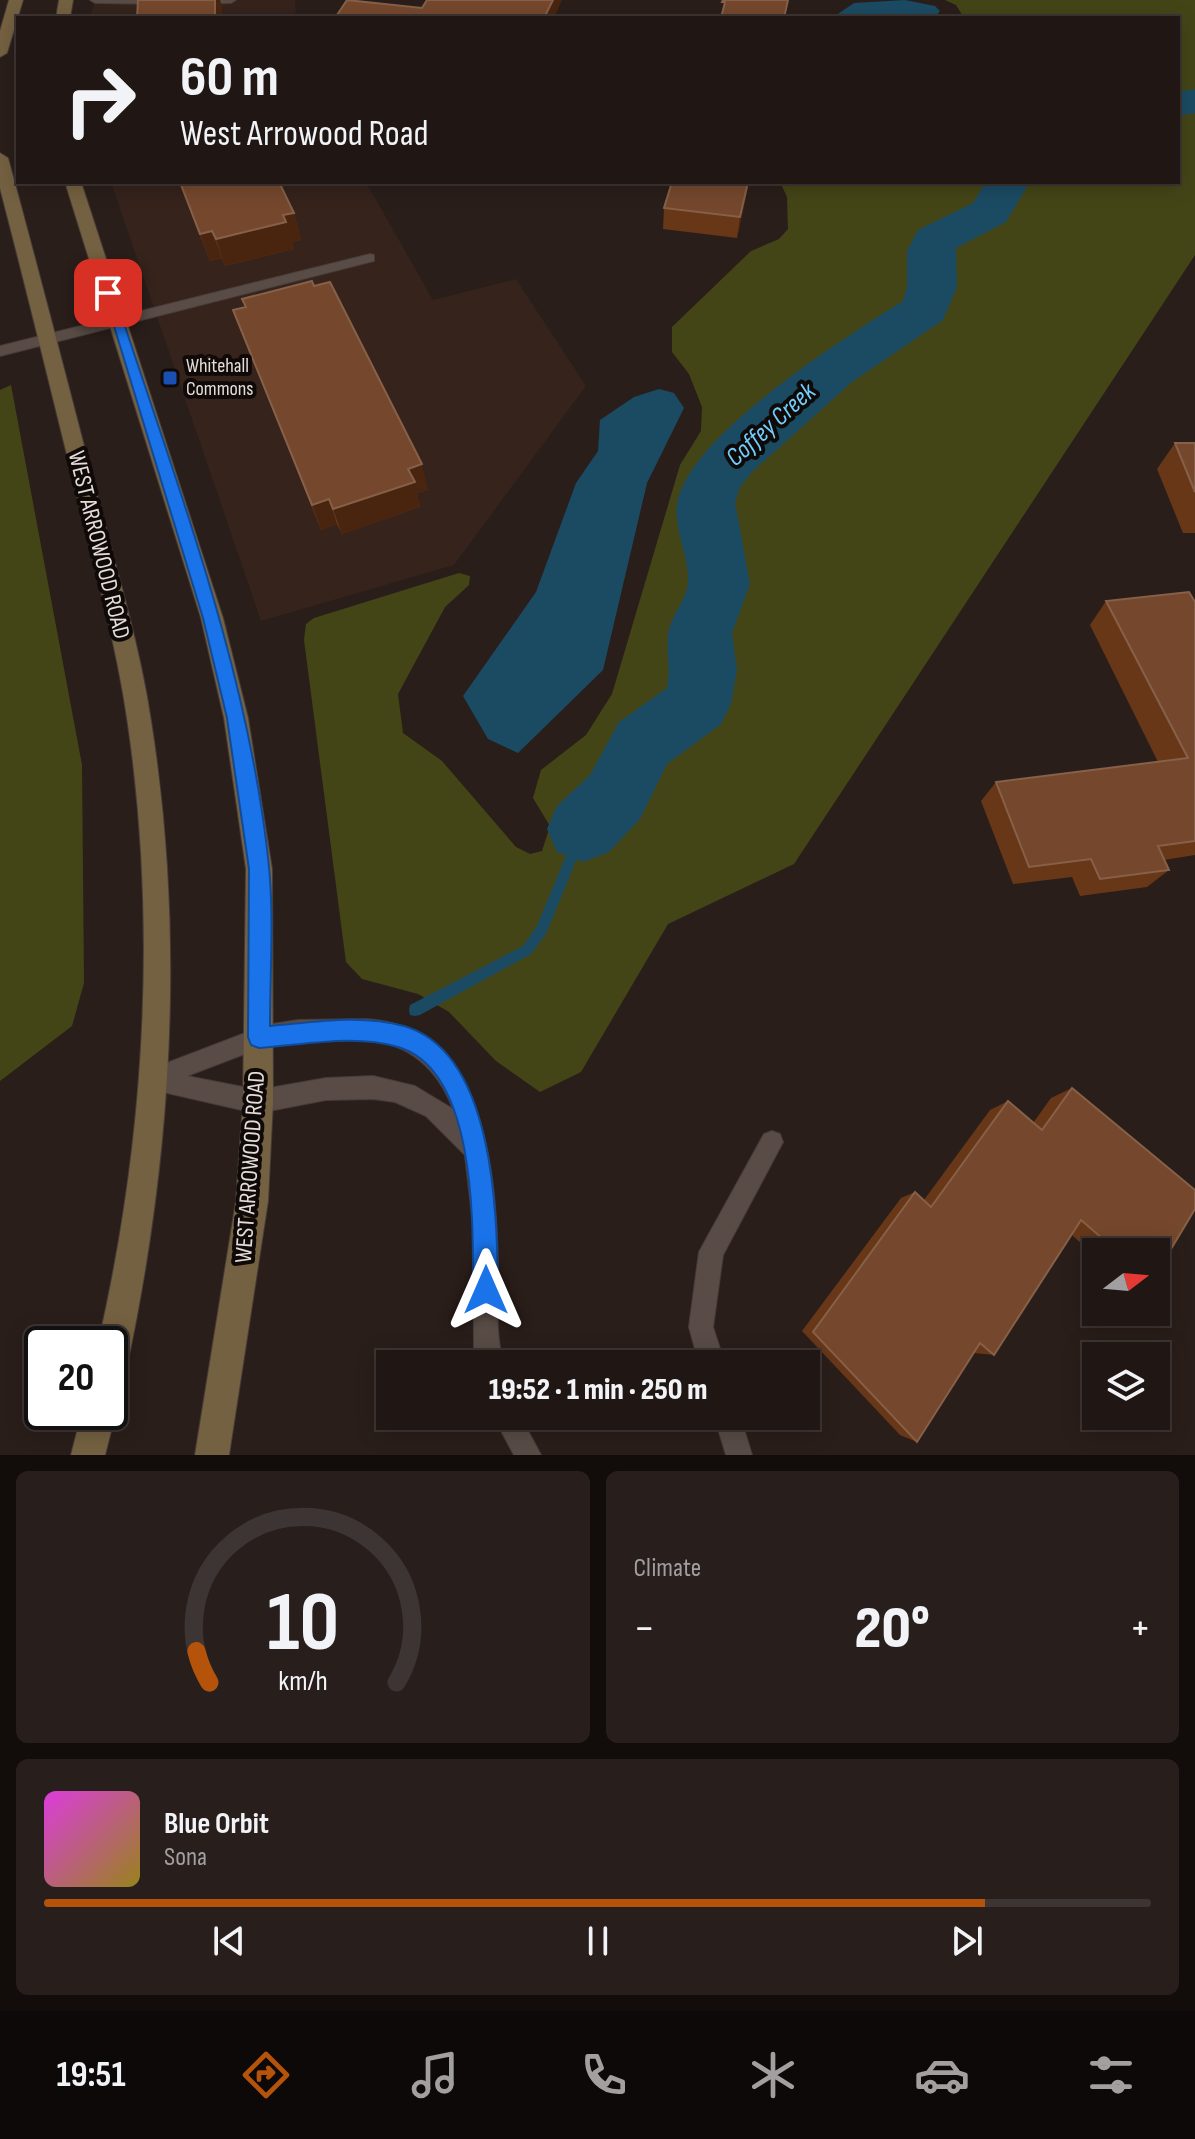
<!DOCTYPE html>
<html lang="en">
<head>
<meta charset="utf-8">
<style>
	body { margin:0; font-family:"Sofia Sans Condensed",sans-serif; background:#281f1d; color:#f1f3f6; height:100vh; display:flex; flex-direction:column; font-size:30px; white-space:nowrap }
	* { box-sizing:border-box; margin:0 }
	p { font-size:26px; color:#a29fa0 }
	.icon { flex:none; width:44px; height:44px; fill:none; stroke:currentColor; stroke-width:2; stroke-linecap:round; stroke-linejoin:round }
	.map { position:relative; height:1455px; overflow:hidden }
	.details { display:flex; flex-direction:column; gap:16px; padding:16px; background:#120c0b; flex:1 }
	.details>* { flex:none }
	.guide { position:absolute; left:16px; top:16px; width:1164px; height:168px; border-radius:0px; box-shadow:0 4px 20px #0003,0 0 0 2px #3d3534; background:#201614; color:#f1f3f6; overflow:hidden }
	.needle { width:52px; rotate:74deg }
	.buttons { position:absolute; left:1082px; top:1238px; display:grid; gap:16px }
	.buttons a { display:grid; place-items:center; width:88px; height:88px; border-radius:0px; background:#201614; box-shadow:0 4px 20px #0003,0 0 0 2px #3d3534; font-size:40px }
	.speed { position:absolute; left:24px; top:1326px; display:flex; gap:16px; font-size:40px; font-weight:700; text-align:center }
	.speed>* { display:grid; place-content:center; width:104px; height:104px; border-radius:50%; background:#201614; box-shadow:0 4px 20px #0003,0 0 0 2px #3d3534; line-height:1 }
	.speed .limit { border:4px solid #111; border-radius:12px; background:#fff; color:#111 }
	.pin { position:absolute; display:grid; place-items:center; width:68px; height:68px; color:#fff; margin:-34px; border-radius:16px; box-shadow:0 4px 12px #0006 }
	.me { position:absolute; width:88px; margin:-44px; rotate:0deg; stroke-linejoin:round; filter:drop-shadow(0 0 6px #0008) }
	.turn { display:flex; align-items:center; gap:28px; height:168px; padding:0 32px; font-size:36px }
	.turn .icon { width:104px; height:104px; stroke-width:2.5 }
	.turn b { display:block; font-size:56px; line-height:68px }
	.big { font-size:60px; font-weight:800; line-height:1.1 }
	.details .card { flex:1; display:flex; flex-direction:column; justify-content:center; gap:12px; min-width:0; padding:0 28px; border-radius:12px; background:#281f1d }
	.details .dial { align-items:center; gap:0 }
	.dial svg { height:208px; overflow:visible; fill:none; stroke:#3d3534; stroke-width:7; stroke-linecap:round; text-anchor:middle }
	.dial text { fill:#f1f3f6; stroke:none }
	.song { display:flex; align-items:center; gap:24px }
	.cover { width:96px; height:96px; border-radius:12px; background:linear-gradient(135deg,hsl(300 70% 55%),hsl(50 70% 35%)) }
	.played { height:8px; border-radius:4px; background:linear-gradient(90deg,#b45309 85%,#3d3534 85%) }
	.keys { display:flex; justify-content:space-around; direction:ltr }
	.heat { display:flex; justify-content:space-between; align-items:center; font-size:44px; direction:ltr }
	.details .tiles { flex:1; display:grid; gap:16px; grid-template-columns:1fr 1fr }
	.card:last-child { grid-column:span 2 }
	.trip { position:absolute; left:376px; top:1350px; width:444px; height:80px; border-radius:0px; background:#201614; box-shadow:0 4px 20px #0003,0 0 0 2px #3d3534; font-weight:800; line-height:80px; text-align:center }
	.menu { display:flex; height:128px; justify-content:space-around; align-items:center; background:#0d0908; color:#a29fa0 }
	.menu .icon { width:56px; height:56px }
	.menu .current { color:#b45309 }
	.menu b { font-size:36px; color:#f1f3f6 }
	.map>svg:first-child { display:block }
	.built { fill:#35231c }
	.green { fill:#444517 }
	.water { fill:#1b4b63 }
	.lines { fill:none; stroke-linecap:round; stroke-linejoin:round }
	.stream { fill:#1b4b63; fill-rule:evenodd }
	.river { fill:#1b4b63; fill-rule:evenodd }
	.lane-casing { stroke:#453b38; stroke-width:2 }
	.secondary-casing { stroke:#453b38; stroke-width:2 }
	.lane { fill:#594c46; fill-rule:evenodd }
	.secondary { fill:#746141; fill-rule:evenodd }
	.wall { fill:#673718 }
	.shaded-wall { fill:#492510 }
	.building { fill:#75482d; stroke:#866048; stroke-width:2 }
	.route { fill:#1a73e8; stroke:#114b97; stroke-width:2 }
	.transit-dot { fill:#1a4fb4; stroke:#0f0a08; stroke-width:3 }
	.labels { text-anchor:middle; dominant-baseline:central; stroke-width:8; stroke-linejoin:round; paint-order:stroke }
	.far-poi-label { font-size:20px; fill:#e5ddda; stroke:#0f0a08; text-anchor:start }
	.street-label { font-size:24px; fill:#e5ddda; stroke:#0f0a08 }
	.water-label { font-size:26px; font-style:italic; fill:#72cdfe; stroke:#0f0a08 }
</style>
</head>
<body>
<div class="map">
<svg width="1195" height="1455" viewBox="0 0 1195 1455">
	<rect width="100%" height="100%" fill="#2a1e1a"/>
	<path class="built" d="M 95,0 L 295,0 L 296,18 L 90,18 Z
		M 111,182 L 366,182 L 433,300 L 516,279 L 586,386 L 454,565 L 261,621 Z"/>
	<path class="green" d="M 945,0 L 1195,0 L 1195,255 L 794,864 L 668,924 L 581,1072 L 540,1092 L 496,1061 L 449,1012 L 418,994 L 362,979 L 346,962 L 304,640 L 306,624 L 314,618 L 459,573 L 470,576 L 469,585 L 445,607 L 398,694 L 403,733 L 442,761 L 516,847 L 530,854 L 542,851 L 550,826 L 533,798 L 541,770 L 586,735 L 612,694 L 680,465 L 701,431 L 702,407 L 689,374 L 672,352 L 672,327 L 751,251 L 779,239 L 788,229 L 787,197 L 780,182 L 1178,182 L 1178,18 L 964,18 L 956,5 Z
		M 11,385 L 82,765 L 84,983 L 72,1026 L 0,1081 L 0,390 Z"/>
	<path class="water" d="M 905,0 L 935,6 L 940,11 L 935,18 L 832,18 L 854,3 Z
		M 659,389 L 674,393 L 684,408 L 647,483 L 603,670 L 518,753 L 488,739 L 463,696 L 536,592 L 576,483 L 598,451 L 600,420 L 634,397 Z"/>
	<g class="lines">
		<path class="stream" d="M 583,824 L 587,825 L 589,829 L 546,934 L 531,954 L 420,1015 L 415,1016 L 410,1015 L 409,1010 L 410,1005 L 523,946 L 537,926 L 577,829 L 579,825 Z"/>
		<path class="river" d="M 1195,89 L 1195,113 L 1178,116 L 1178,92 Z
			M 986,182 L 1030,182 L 1006,222 L 956,248 L 957,287 L 943,320 L 852,382 L 752,472 L 740,487 L 735,502 L 750,584 L 732,633 L 737,670 L 731,704 L 721,724 L 667,764 L 640,819 L 609,852 L 583,862 L 557,852 L 547,829 L 557,806 L 590,775 L 619,722 L 667,688 C 671,669 666,653 668,634 C 670,617 686,601 688,583 C 690,557 671,525 678,499 C 695,432 844,338 903,301 L 907,287 L 907,251 L 918,230 L 973,203 Z"/>
		<defs>
			<path id="lane" d="M 90,0 L 164,0 L 165,1 L 160,4 L 95,3 Z
				M 193,0 L 236,0 L 231,3 L 197,4 Z
				M 370,254 L 374,255 L 374,261 L 0,356 L 0,346 Z
				M 366,1019 C 486,1026 496,1174 498,1267 C 499,1299 494,1333 504,1364 L 478,1364 L 474,1348 L 473,1224 L 465,1155 L 426,1116 L 395,1102 L 373,1099 L 326,1100 L 269,1111 L 246,1111 L 154,1090 L 146,1087 L 143,1079 L 146,1071 L 266,1025 L 298,1020 ZM 366,1040 C 409,1043 438,1069 453,1109 L 415,1086 L 373,1076 L 326,1078 L 258,1090 L 187,1076 L 266,1046 L 298,1042 Z
				M 772,1131 L 780,1134 L 783,1142 L 723,1255 L 713,1327 L 725,1364 L 699,1364 L 689,1327 L 699,1252 L 764,1134 Z
				M 493,1416 L 520,1416 L 541,1455 L 514,1455 Z
				M 714,1416 L 740,1416 L 752,1455 L 726,1455 Z"/>
			<path id="secondary" d="M 9,0 L 23,0 L 7,53 L 0,57 L 0,31 Z
				M 59,0 L 73,0 L 70,18 L 56,18 Z
				M 0,153 L 8,158 C 39,271 68,385 98,499 C 117,572 140,646 151,721 C 185,936 172,1154 127,1366 L 122,1378 L 110,1383 L 110,1344 L 98,1344 C 145,1141 158,925 127,718 C 116,644 96,572 78,499 C 52,395 27,291 0,188 Z
				M 65,182 L 81,182 L 223,618 L 248,718 L 272,869 L 273,1101 L 268,1201 L 229,1455 L 195,1455 L 236,1201 L 243,1101 L 246,869 L 224,718 L 201,618 Z
				M 110,1399 L 116,1412 L 105,1455 L 71,1455 L 82,1412 L 110,1412 Z"/>
		</defs>
		<use href="#lane" class="lane-casing"/>
		<use href="#secondary" class="secondary-casing"/>
		<use href="#lane" class="lane"/>
		<use href="#secondary" class="secondary"/>
	</g>
	<path class="wall" d="M 179,182 L 279,182 L 294,213 L 301,240 L 292,242 L 294,249 L 225,266 L 222,258 L 210,261 Z
		M 672,182 L 749,182 L 737,238 L 663,229 L 664,208 Z
		M 233,310 L 428,490 L 417,493 L 420,507 L 342,534 L 337,524 L 321,530 Z
		M 1175,443 L 1195,443 L 1195,533 L 1183,533 L 1157,469 Z
		M 1106,601 L 1195,602 L 1195,855 L 1164,860 L 1169,870 L 1147,887 L 1080,896 L 1072,877 L 1013,884 L 981,801 L 996,782 L 1158,762 L 1090,625 Z
		M 1072,1088 L 1156,1252 L 1096,1252 L 1096,1257 L 1072,1235 L 994,1355 L 974,1353 L 917,1442 L 900,1435 L 802,1331 L 901,1198 L 915,1192 L 924,1200 L 990,1110 L 1008,1101 L 1033,1123 L 1051,1098 Z"/>
	<path class="shaded-wall" d="M 215,0 L 220,0 L 222,6 L 222,18 L 215,18 Z
		M 553,0 L 562,0 L 554,18 L 544,18 Z
		M 748,182 L 749,182 L 737,238 L 740,217 Z
		M 294,213 L 301,240 L 292,242 L 294,249 L 225,266 L 216,239 L 283,215 Z
		M 212,231 L 222,258 L 210,261 L 200,234 Z
		M 422,464 L 428,490 L 417,493 L 420,507 L 342,534 L 333,509 L 408,469 Z
		M 329,499 L 337,524 L 321,530 L 312,505 Z"/>
	<path class="building" d="M 138,0 L 215,0 L 215,18 L 137,18 Z
		M 347,0 L 422,8 L 427,0 L 553,0 L 544,18 L 335,18 Z
		M 723,0 L 788,0 L 784,18 L 721,18 L 725,2 L 722,2 Z
		M 180,182 L 279,182 L 294,213 L 283,215 L 286,222 L 216,239 L 212,231 L 200,234 Z
		M 672,182 L 748,182 L 740,217 L 664,208 Z
		M 312,281 L 314,286 L 330,282 L 422,464 L 408,469 L 415,482 L 333,509 L 329,499 L 312,505 L 233,310 L 246,307 L 242,299 Z
		M 1175,443 L 1195,443 L 1195,492 Z
		M 1189,592 L 1195,602 L 1195,841 L 1158,846 L 1169,870 L 1100,879 L 1091,859 L 1029,867 L 996,782 L 1188,758 L 1106,601 Z
		M 1072,1088 L 1195,1190 L 1195,1209 L 1156,1274 L 1156,1252 L 1118,1252 L 1081,1220 L 994,1355 L 980,1343 L 917,1442 L 813,1332 L 915,1192 L 931,1207 L 1008,1101 L 1042,1130 Z"/>
	<path class="route" d="M 103,290 L 114,293 C 175,481 249,669 269,867 C 274,919 270,974 270,1026 C 315,1022 360,1014 404,1026 C 495,1052 497,1215 498,1290 L 494,1298 L 486,1302 L 477,1298 L 473,1290 C 473,1226 477,1070 398,1047 C 354,1034 304,1045 259,1048 L 251,1045 L 248,1037 L 249,869 L 227,718 L 203,618 Z"/>
	<rect class="transit-dot" x="162" y="370" width="16" height="16" rx="4"/>
	<g class="labels">
		<g class="far-poi-label">
			<text x="186" y="366">Whitehall<tspan x="186" dy="23">Commons</tspan></text>
		</g>
		<g class="street-label">
			<text transform="translate(99 545) rotate(76)">WEST ARROWOOD ROAD</text>
			<text transform="translate(250 1167) rotate(-86)">WEST ARROWOOD ROAD</text>
		</g>
		<g class="water-label">
			<text transform="translate(771 425) rotate(-42)">Coffey Creek</text>
		</g>
	</g>
</svg>
<div class="buttons">
<a><svg class="needle" viewBox="-14 -14 28 28"><path d="M0-13l5 13h-10z" fill="#e53935"/><path d="M0 13l5-13h-10z" fill="#a29fa0"/></svg></a>
<a><svg class="icon" aria-label="layers" viewBox="0 0 24 24"><path d="M12 4l9 5-9 5-9-5zM3 14l9 5 9-5"/></svg></a>
</div>
<div class="speed"><div class="limit">20</div></div>
<div class="pin" style="left:108px;top:293px;background:#d93025"><svg class="icon" aria-label="arrive" viewBox="0 0 24 24"><path d="M6 21V4h12l-3 4 3 4H6"/></svg></div>
<svg class="me" style="left:486px;top:1290px" viewBox="-20 -20 40 40"><path d="M0-17L14 15 0 8-14 15z" fill="#1a73e8" stroke="#fff" stroke-width="4"/></svg>
<div class="trip">19:52 · 1 min · 250 m</div>
<div class="guide">
<div class="turn"><svg class="icon" aria-label="right" viewBox="0 0 24 24"><path d="M7 20v-9h11M14 6l5 5-5 5"/></svg><div><b>60 m</b>West Arrowood Road</div></div>
</div>
</div>
<section class="details">
<div class="tiles">
<div class="card dial"><svg viewBox="0 0 100 80">
<path d="M14 69A42 42 0 1 1 86 69"/>
<path d="M14 69A42 42 0 0 1 9 57" stroke="#b45309"/>
<text x="50" y="56" font-size="32" font-weight="700">10</text>
<text x="50" y="72" font-size="11">km/h</text>
</svg></div>
<div class="card"><p>Climate</p>
<div class="heat"><a>−</a><b class="big">20°</b><a>+</a></div>
</div>
<div class="card">
<div class="song"><i class="cover"></i><div><b>Blue Orbit</b><p>Sona</p></div></div>
<div class="played"></div>
<div class="keys"><svg class="icon" aria-label="previous" viewBox="0 0 24 24"><path d="M18 5L8 12l10 7zM5 5v14"/></svg><svg class="icon" aria-label="pause" viewBox="0 0 24 24"><path d="M8 5v14M16 5v14"/></svg><svg class="icon" aria-label="next" viewBox="0 0 24 24"><path d="M6 5l10 7-10 7zM19 5v14"/></svg></div>
</div>
</div>
</section>
<nav class="menu">
<b>19:51</b>
<svg class="icon current" aria-label="directions" viewBox="0 0 24 24"><path d="M12 3l9 9-9 9-9-9zM9 14v-3h6M13 9l2 2-2 2"/></svg>
<svg class="icon" aria-label="music" viewBox="0 0 24 24"><path d="M9 18V5l10-2v13"/><circle cx="6" cy="18" r="3"/><circle cx="16" cy="16" r="3"/></svg>
<svg class="icon" aria-label="phone" viewBox="0 0 24 24"><path d="M5 4h4l2 5-3 2q2 4 5 5l2-3 5 2v4C11 20 4 13 5 4z"/></svg>
<svg class="icon" aria-label="climate" viewBox="0 0 24 24"><path d="M12 3v18M4 7l16 10M4 17L20 7"/></svg>
<svg class="icon" aria-label="car" viewBox="0 0 24 24"><path d="M5 17H2v-5l4-1 3-4h7l3 4 3 1v5h-3M9 17h6M6 11h13"/><circle cx="7" cy="17" r="2"/><circle cx="17" cy="17" r="2"/></svg>
<svg class="icon" aria-label="filters" viewBox="0 0 24 24"><path d="M4 7h16M4 17h16"/><circle cx="9" cy="7" r="2"/><circle cx="15" cy="17" r="2"/></svg>
</nav>
</body>
</html>
